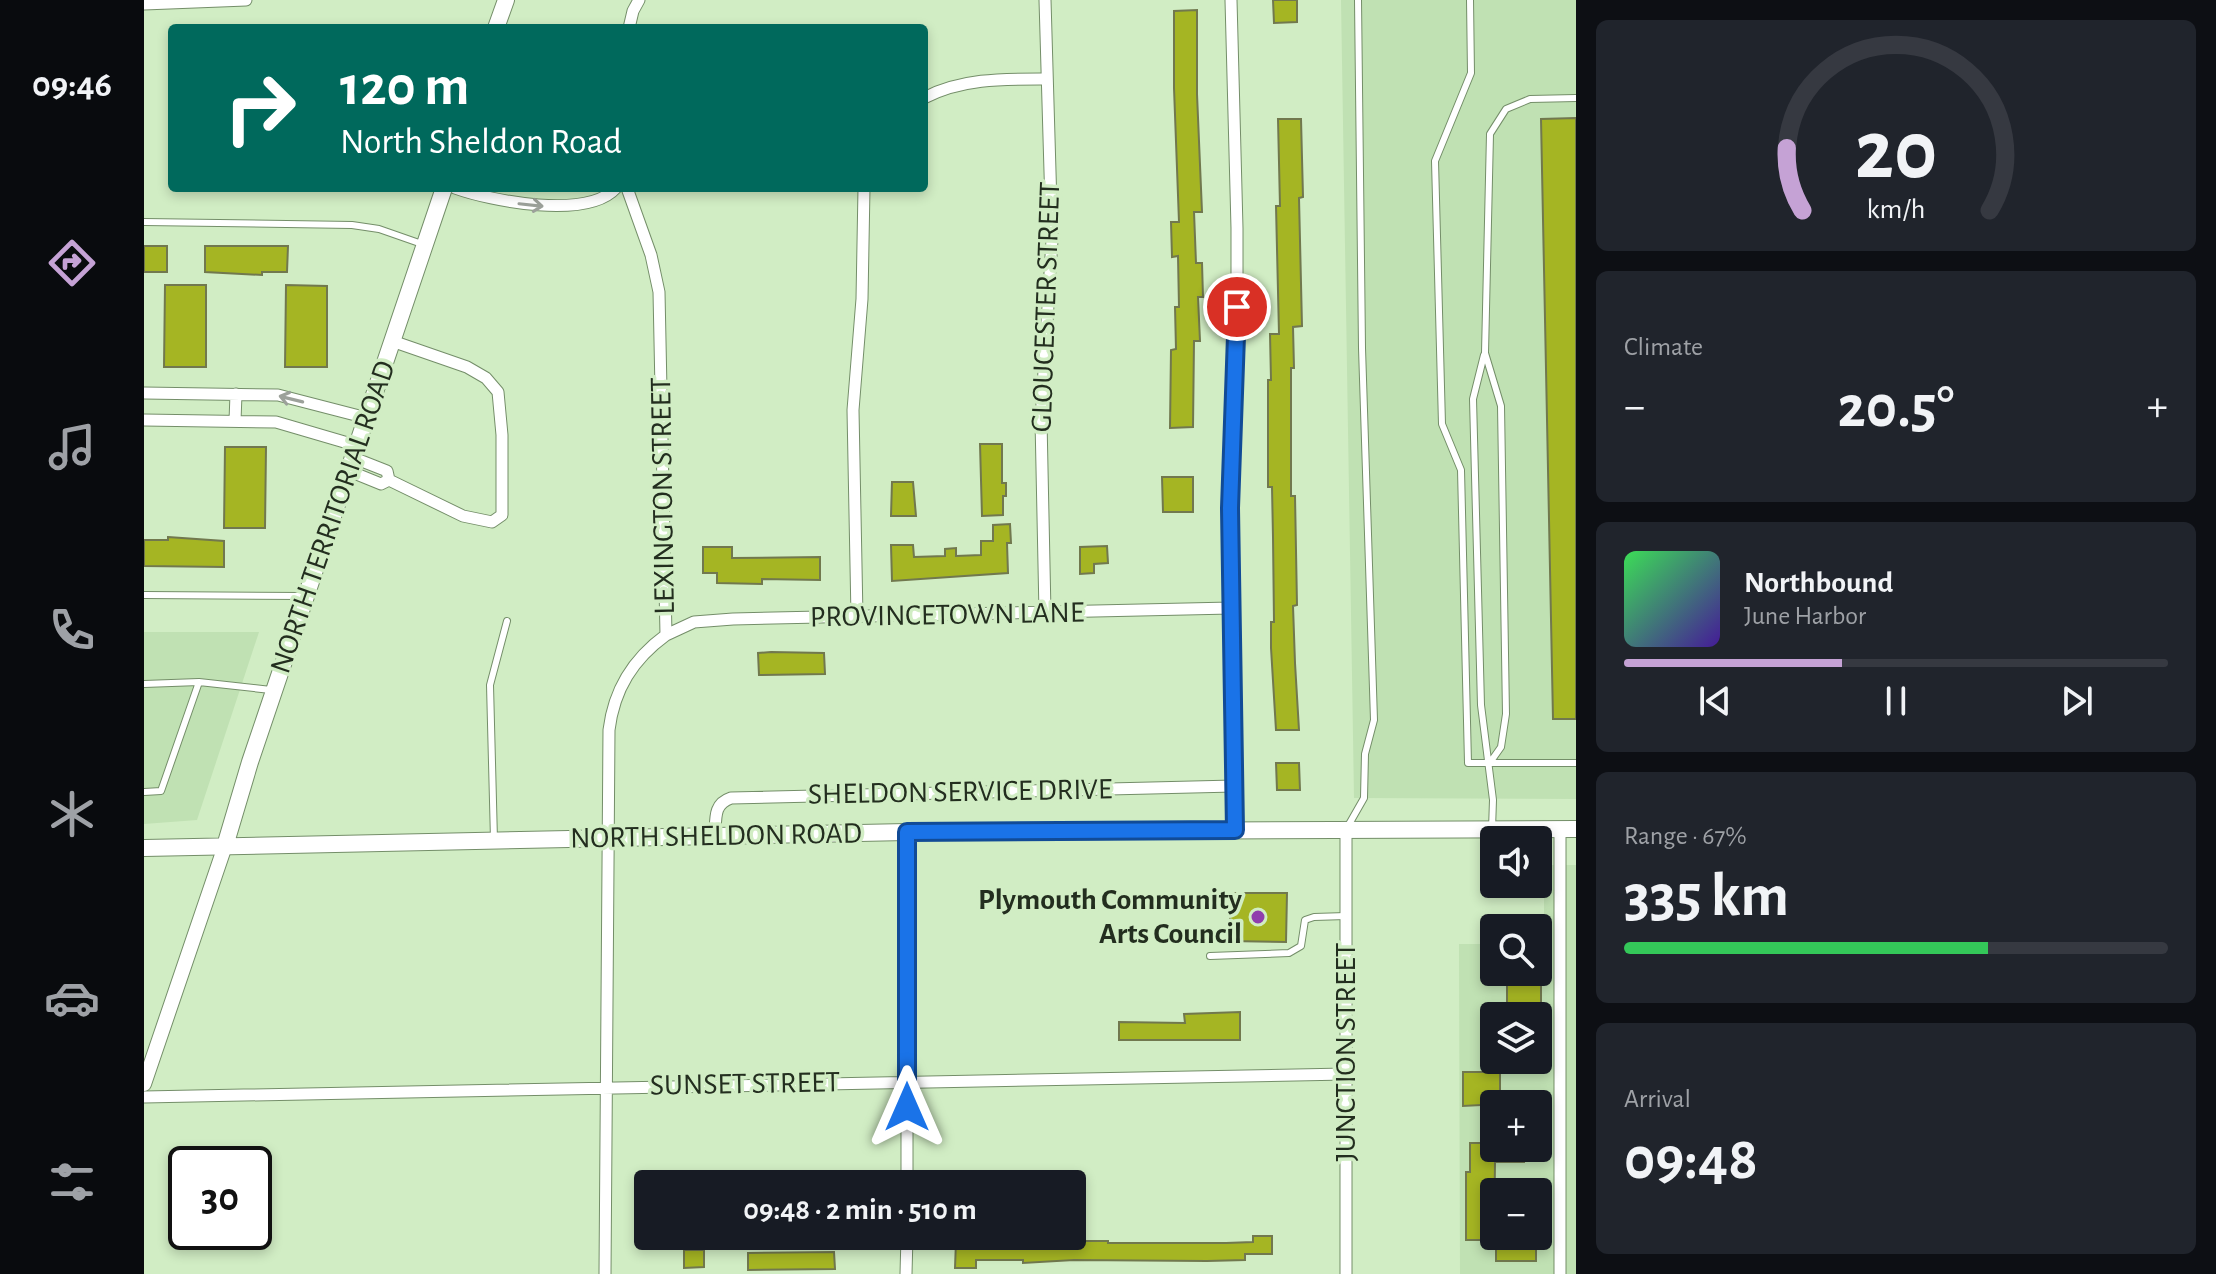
<!DOCTYPE html>
<html lang="en">
<head>
<meta charset="utf-8">
<style>
	body { margin:0; font-family:"Alegreya Sans",sans-serif; background:#20242c; color:#f1f3f6; height:100vh; display:flex; flex-direction:column; font-size:30px; white-space:nowrap }
	* { box-sizing:border-box; margin:0 }
	p { font-size:26px; color:#9ea1a6 }
	.icon { flex:none; width:44px; height:44px; fill:none; stroke:currentColor; stroke-width:2; stroke-linecap:round; stroke-linejoin:round }
	.map { position:relative; flex:1; overflow:hidden }
	.side { display:flex; flex-direction:column; gap:20px; padding:20px; background:#0d0f14; width:640px }
	.side>* { flex:none }
	.banner { position:absolute; left:24px; top:24px; width:760px; height:168px; border-radius:8px; box-shadow:0 4px 12px #0003; background:#00695c; color:#fff; overflow:hidden }
	.buttons { position:absolute; left:1336px; top:826px; display:grid; gap:16px }
	.buttons a { display:grid; place-items:center; width:72px; height:72px; border-radius:8px; background:#171b24; box-shadow:0 4px 12px #0003; font-size:40px }
	.speed { position:absolute; left:24px; top:1146px; display:flex; gap:16px; font-size:40px; font-weight:700; text-align:center }
	.speed>* { display:grid; place-content:center; width:104px; height:104px; border-radius:50%; background:#171b24; box-shadow:0 4px 12px #0003; line-height:1 }
	.speed .limit { border:4px solid #111; border-radius:12px; background:#fff; color:#111 }
	.pin { position:absolute; display:grid; place-items:center; width:68px; height:68px; color:#fff; margin:-34px; border:4px solid #fff; border-radius:50%; box-shadow:0 2px 8px #0007 }
	.me { position:absolute; width:88px; margin:-44px; rotate:0deg; stroke-linejoin:round; filter:drop-shadow(0 0 6px #0008) }
	.turn { display:flex; align-items:center; gap:28px; height:168px; padding:0 40px; font-size:36px }
	.turn .icon { width:104px; height:104px; stroke-width:2.5 }
	.turn b { display:block; font-size:56px; line-height:68px }
	.big { font-size:60px; font-weight:700; line-height:1.1 }
	.side .card { flex:1; display:flex; flex-direction:column; justify-content:center; gap:12px; min-width:0; padding:0 28px; border-radius:12px; background:#20242c }
	.side .dial { align-items:center; gap:0 }
	.dial svg { height:208px; overflow:visible; fill:none; stroke:#363941; stroke-width:7; stroke-linecap:round; text-anchor:middle }
	.dial text { fill:#f1f3f6; stroke:none }
	.song { display:flex; align-items:center; gap:24px }
	.cover { width:96px; height:96px; border-radius:12px; background:linear-gradient(135deg,hsl(130 70% 55%),hsl(260 70% 35%)) }
	.played { height:8px; border-radius:4px; background:linear-gradient(90deg,#c5a2d5 40%,#363941 40%) }
	.keys { display:flex; justify-content:space-around; direction:ltr }
	.heat { display:flex; justify-content:space-between; align-items:center; font-size:44px; direction:ltr }
	.charge { height:12px; border-radius:6px; background:linear-gradient(90deg,#34c759 67%,#363941 0) }
	.trip { position:absolute; left:490px; top:1170px; width:452px; height:80px; border-radius:8px; background:#171b24; box-shadow:0 4px 12px #0003; font-weight:700; line-height:80px; text-align:center }
	main { display:flex; flex:1; min-height:0 }
	.tabs { display:flex; flex-direction:column; width:144px; justify-content:space-around; align-items:center; background:#090b0e; color:#9ea1a6 }
	.tabs .icon { width:56px; height:56px }
	.tabs .current { color:#c5a2d5 }
	.tabs b { font-size:36px; color:#f1f3f6 }
	.map>svg:first-child { display:block }
	.built { fill:#c0e1b3; fill-rule:evenodd }
	.building { fill:#a5b523; stroke:#71784e; stroke-width:2 }
	.lines { fill:none; stroke-linecap:round; stroke-linejoin:round }
	.service-casing { stroke:#748e69; stroke-width:8 }
	.minor-casing { stroke:#748e69; stroke-width:13 }
	.tertiary-casing { stroke:#748e69; stroke-width:16 }
	.secondary-casing { stroke:#748e69; stroke-width:18 }
	.service { stroke:#fff; stroke-width:6 }
	.minor { stroke:#fff; stroke-width:11 }
	.tertiary { stroke:#fff; stroke-width:14 }
	.secondary { stroke:#fff; stroke-width:16 }
	.oneway { stroke:#9ca19a }
	.route-casing { stroke:#114b97; stroke-width:20 }
	.route { stroke:#1a73e8; stroke-width:14 }
	.poi-dot { fill:#903ead; stroke:#d1edc4; stroke-width:3 }
	.labels { text-anchor:middle; dominant-baseline:central; stroke-width:7; stroke-linejoin:round; paint-order:stroke }
	.street-label { font-size:30px; fill:#232e1f; stroke:#d1edc4 }
	.poi-label { font-size:30px; font-weight:bold; fill:#232e1f; stroke:#d1edc4; text-anchor:end }
</style>
</head>
<body>
<main>
<nav class="tabs">
<b>09:46</b>
<svg class="icon current" aria-label="directions" viewBox="0 0 24 24"><path d="M12 3l9 9-9 9-9-9zM9 14v-3h6M13 9l2 2-2 2"/></svg>
<svg class="icon" aria-label="music" viewBox="0 0 24 24"><path d="M9 18V5l10-2v13"/><circle cx="6" cy="18" r="3"/><circle cx="16" cy="16" r="3"/></svg>
<svg class="icon" aria-label="phone" viewBox="0 0 24 24"><path d="M5 4h4l2 5-3 2q2 4 5 5l2-3 5 2v4C11 20 4 13 5 4z"/></svg>
<svg class="icon" aria-label="climate" viewBox="0 0 24 24"><path d="M12 3v18M4 7l16 10M4 17L20 7"/></svg>
<svg class="icon" aria-label="car" viewBox="0 0 24 24"><path d="M5 17H2v-5l4-1 3-4h7l3 4 3 1v5h-3M9 17h6M6 11h13"/><circle cx="7" cy="17" r="2"/><circle cx="17" cy="17" r="2"/></svg>
<svg class="icon" aria-label="filters" viewBox="0 0 24 24"><path d="M4 7h16M4 17h16"/><circle cx="9" cy="7" r="2"/><circle cx="15" cy="17" r="2"/></svg>
</nav>
<div class="map">
<svg width="1432" height="1274" viewBox="0 0 1432 1274">
	<rect width="100%" height="100%" fill="#d1edc4"/>
	<path class="built" d="M 1197,0 L 1432,0 L 1432,799 L 1210,798 Z
		M 0,632 L 115,632 L 53,820 L 0,824 Z
		M 1400,865 L 1432,865 L 1432,1274 L 1316,1274 L 1315,944 L 1350,944 L 1350,972 L 1394,972 L 1394,944 L 1400,944 ZM 1350,1016 L 1394,1016 L 1394,1060 L 1350,1060 ZM 1350,1104 L 1394,1104 L 1394,1148 L 1350,1148 ZM 1350,1192 L 1394,1192 L 1394,1236 L 1350,1236 Z"/>
	<path class="building" d="M 1129,0 L 1153,0 L 1153,22 L 1130,23 Z
		M 1053,10 L 1053,94 L 1058,212 L 1050,212 L 1052,263 L 1058,263 L 1059,297 L 1054,297 L 1056,341 L 1050,341 L 1049,427 L 1026,428 L 1027,350 L 1032,349 L 1031,307 L 1035,307 L 1034,256 L 1028,257 L 1027,222 L 1035,222 L 1030,88 L 1030,11 Z
		M 1432,118 L 1432,719 L 1409,719 L 1397,119 Z
		M 1134,119 L 1157,119 L 1159,197 L 1155,198 L 1158,326 L 1149,327 L 1150,368 L 1147,368 L 1147,496 L 1151,496 L 1153,605 L 1149,606 L 1151,663 L 1155,730 L 1132,730 L 1127,648 L 1127,622 L 1130,622 L 1129,537 L 1128,487 L 1124,487 L 1124,380 L 1127,380 L 1126,334 L 1135,334 L 1132,206 L 1136,206 Z
		M 0,246 L 23,246 L 23,272 L 0,272 Z
		M 61,246 L 144,246 L 143,272 L 118,272 L 118,275 L 61,272 Z
		M 21,285 L 62,285 L 62,367 L 20,367 Z
		M 142,285 L 183,286 L 183,367 L 141,367 Z
		M 836,444 L 858,444 L 858,483 L 862,483 L 862,496 L 859,496 L 859,515 L 838,516 Z
		M 81,447 L 122,447 L 121,528 L 80,528 Z
		M 1018,477 L 1049,477 L 1049,512 L 1019,512 Z
		M 748,482 L 769,482 L 772,516 L 747,516 Z
		M 866,524 L 867,543 L 863,543 L 864,573 L 748,581 L 747,545 L 769,545 L 770,557 L 801,556 L 801,549 L 812,548 L 812,556 L 837,555 L 837,541 L 849,541 L 849,525 Z
		M 24,537 L 80,541 L 80,567 L 0,566 L 0,540 L 24,540 Z
		M 963,546 L 964,563 L 950,564 L 950,573 L 936,574 L 936,547 Z
		M 559,547 L 588,547 L 588,558 L 676,557 L 676,580 L 618,579 L 618,584 L 573,583 L 573,573 L 559,573 Z
		M 627,652 L 680,653 L 681,674 L 615,675 L 614,653 Z
		M 1132,763 L 1155,763 L 1156,790 L 1133,790 Z
		M 1086,893 L 1143,893 L 1142,942 L 1086,941 Z
		M 1363,983 L 1397,983 L 1397,1016 L 1341,1016 L 1341,1004 L 1363,1004 Z
		M 1096,1012 L 1096,1040 L 975,1040 L 975,1022 L 1041,1023 L 1040,1014 Z
		M 1363,1060 L 1395,1060 L 1395,1072 L 1362,1072 Z
		M 1319,1072 L 1356,1072 L 1356,1104 L 1319,1106 Z
		M 1326,1143 L 1350,1143 L 1350,1148 L 1380,1148 L 1380,1162 L 1351,1162 L 1350,1240 L 1322,1240 L 1322,1172 L 1326,1172 Z
		M 1109,1236 L 1128,1236 L 1128,1254 L 1101,1254 L 1101,1260 L 1063,1261 L 930,1260 L 879,1263 L 879,1260 L 832,1260 L 832,1268 L 811,1268 L 812,1241 L 897,1238 L 897,1241 L 964,1241 L 964,1243 L 1082,1243 L 1109,1242 Z
		M 1352,1240 L 1392,1240 L 1392,1261 L 1352,1261 Z
		M 540,1250 L 560,1250 L 560,1267 L 540,1268 Z
		M 690,1252 L 691,1269 L 604,1270 L 604,1253 Z"/>
	<g class="lines">
		<defs>
			<path id="service" d="M 1326,0 L 1327,73 L 1291,161 L 1298,424 L 1317,470 L 1324,763 L 1432,763
				M 0,222 L 208,225 L 235,229 L 278,244
				M 1340,355 L 1329,399 L 1337,705 L 1349,800 L 1348,829
				M 0,595 L 160,596
				M 0,684 L 55,682 L 127,690
				M 1345,764 L 1357,747 L 1362,714 L 1357,406 L 1341,353 L 1346,134 L 1362,109 L 1386,99 L 1432,98
				M 0,792 L 17,791 L 55,682
				M 1204,826 L 1220,798 L 1221,754 L 1230,720 L 1218,348 L 1214,0
				M 350,840 L 346,685 L 363,621
				M 1066,956 L 1145,953 L 1157,946 L 1161,920 L 1170,917 L 1202,916"/>
			<path id="minor" d="M 901,0 L 908,240 L 897,420 L 901,613
				M 1087,0 L 1093,228 L 1093,333 L 1086,508 L 1091,830
				M 0,4 L 102,0
				M 485,28 L 489,11 L 495,0
				M 780,98 C 818,78 861,79 903,79
				M 311,188 C 347,201 443,220 472,188
				M 0,393 L 134,395 L 223,418
				M 0,420 L 132,422 L 214,446
				M 91,421 L 92,394
				M 210,458 L 243,471 L 245,480
				M 205,471 L 237,484 L 245,480 L 319,516 L 348,522 L 358,515 L 358,435 L 354,392 L 342,378 L 323,367 L 248,341
				M 713,617 L 709,410 L 718,299 L 720,188
				M 522,635 L 550,622 L 589,619 L 1087,608
				M 571,836 C 572,819 569,804 587,798 L 1090,786
				M 0,1097 L 1202,1074
				M 763,1184 L 763,832
				M 461,1274 L 465,730 C 470,689 489,659 522,635 L 515,292 L 507,255 L 483,188
				M 762,1274 L 763,1236
				M 1202,1274 L 1202,829
				M 1416,1274 L 1416,829"/>
			<path id="tertiary" d="M 0,1084 L 81,846"/>
			<path id="secondary" d="M 352,28 L 362,0
				M 81,846 L 106,762 L 300,188
				M 0,848 L 763,832 L 1432,829"/>
		</defs>
		<use href="#service" class="service-casing"/>
		<use href="#minor" class="minor-casing"/>
		<use href="#tertiary" class="tertiary-casing"/>
		<use href="#secondary" class="secondary-casing"/>
		<use href="#service" class="service"/>
		<use href="#minor" class="minor"/>
		<use href="#tertiary" class="tertiary"/>
		<use href="#secondary" class="secondary"/>
	</g>
	<defs><path id="oneway-shaft" d="M-6 0H5M1.5-3L5.5 0L1.5 3" fill="none" stroke-width="1.6" stroke-linecap="round" stroke-linejoin="round" transform="scale(2)"/></defs>
	<g class="oneway">
		<use href="#oneway-shaft" transform="translate(387 205) rotate(6)"/>
		<use href="#oneway-shaft" transform="translate(147 399) rotate(-166)"/>
	</g>
	<g class="lines">
		<defs>
			<path id="route" d="M 763,1107 L 763,832 L 1091,830 L 1086,508 L 1093,307"/>
		</defs>
		<use href="#route" class="route-casing"/>
		<use href="#route" class="route"/>
	</g>
	<circle class="poi-dot" cx="1114" cy="917" r="8"/>
	<g class="labels">
		<g class="street-label">
			<text transform="translate(902 307) rotate(-88)">GLOUCESTER STREET</text>
			<text transform="translate(519 496) rotate(-91)">LEXINGTON STREET</text>
			<text transform="translate(189 517) rotate(-71)">NORTH TERRITORIAL ROAD</text>
			<text transform="translate(803 615) rotate(-1)">PROVINCETOWN LANE</text>
			<text transform="translate(816 792) rotate(-1)">SHELDON SERVICE DRIVE</text>
			<text transform="translate(572 836) rotate(-1)">NORTH SHELDON ROAD</text>
			<text transform="translate(1202 1052) rotate(-90)">JUNCTION STREET</text>
			<text transform="translate(601 1084) rotate(-1)">SUNSET STREET</text>
		</g>
		<g class="poi-label">
			<text x="1098" y="900">Plymouth Community<tspan x="1098" dy="34">Arts Council</tspan></text>
		</g>
	</g>
</svg>
<div class="buttons">
<a><svg class="icon" aria-label="sound" viewBox="0 0 24 24"><path d="M4 9h4l5-4v14l-5-4H4zM17 9q2 3 0 6"/></svg></a>
<a><svg class="icon" aria-label="search" viewBox="0 0 24 24"><circle cx="10" cy="10" r="6"/><path d="M15 15l6 6"/></svg></a>
<a><svg class="icon" aria-label="layers" viewBox="0 0 24 24"><path d="M12 4l9 5-9 5-9-5zM3 14l9 5 9-5"/></svg></a>
<a>+</a>
<a>−</a>
</div>
<div class="speed"><div class="limit">30</div></div>
<div class="pin" style="left:1093px;top:307px;background:#d93025"><svg class="icon" aria-label="arrive" viewBox="0 0 24 24"><path d="M6 21V4h12l-3 4 3 4H6"/></svg></div>
<svg class="me" style="left:763px;top:1107px" viewBox="-20 -20 40 40"><path d="M0-17L14 15 0 8-14 15z" fill="#1a73e8" stroke="#fff" stroke-width="4"/></svg>
<div class="trip">09:48 · 2 min · 510 m</div>
<div class="banner">
<div class="turn"><svg class="icon" aria-label="right" viewBox="0 0 24 24"><path d="M7 20v-9h11M14 6l5 5-5 5"/></svg><div><b>120 m</b>North Sheldon Road</div></div>
</div>
</div>
<section class="side">
<div class="card dial"><svg viewBox="0 0 100 80">
<path d="M14 69A42 42 0 1 1 86 69"/>
<path d="M14 69A42 42 0 0 1 8 45" stroke="#c5a2d5"/>
<text x="50" y="56" font-size="32" font-weight="700">20</text>
<text x="50" y="72" font-size="11">km/h</text>
</svg></div>
<div class="card"><p>Climate</p>
<div class="heat"><a>−</a><b class="big">20.5°</b><a>+</a></div>
</div>
<div class="card">
<div class="song"><i class="cover"></i><div><b>Northbound</b><p>June Harbor</p></div></div>
<div class="played"></div>
<div class="keys"><svg class="icon" aria-label="previous" viewBox="0 0 24 24"><path d="M18 5L8 12l10 7zM5 5v14"/></svg><svg class="icon" aria-label="pause" viewBox="0 0 24 24"><path d="M8 5v14M16 5v14"/></svg><svg class="icon" aria-label="next" viewBox="0 0 24 24"><path d="M6 5l10 7-10 7zM19 5v14"/></svg></div>
</div>
<div class="card"><p>Range · 67%</p><b class="big">335 km</b><div class="charge"></div></div>
<div class="card"><p>Arrival</p><b class="big">09:48</b></div>
</section>
</main>
</body>
</html>
